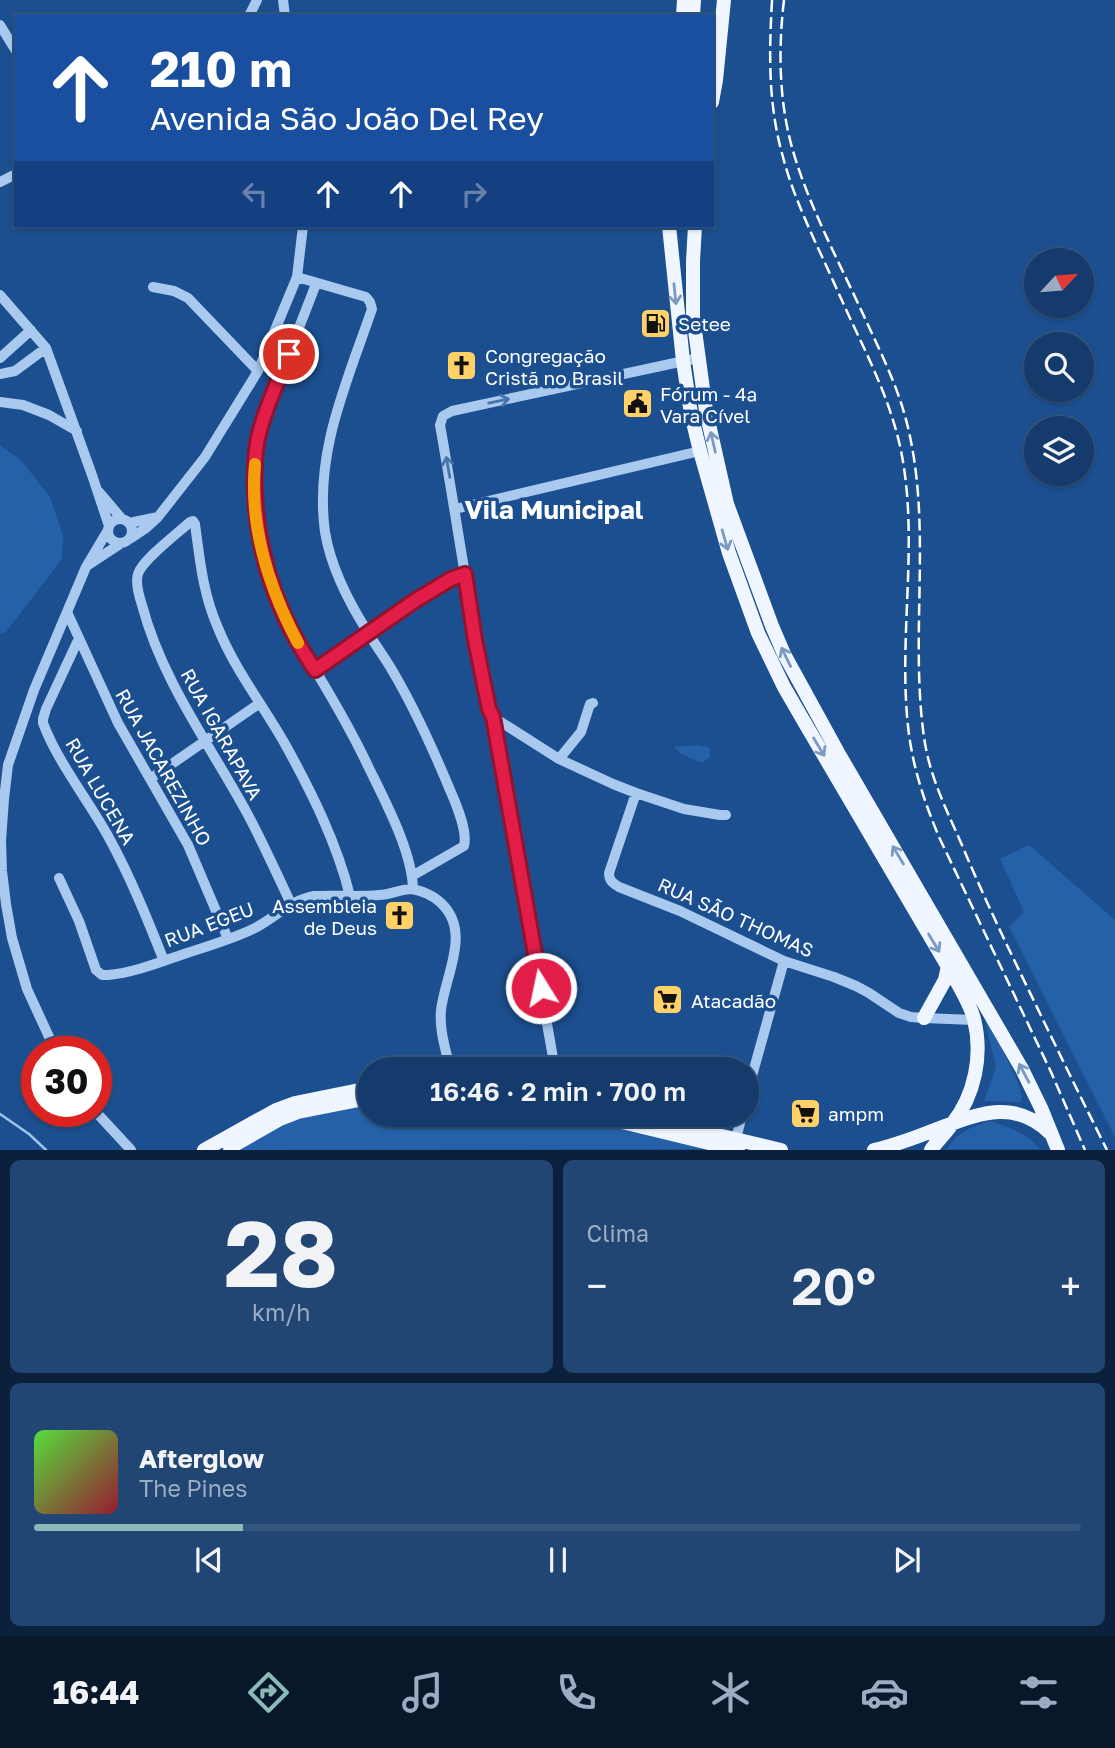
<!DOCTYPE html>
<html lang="pt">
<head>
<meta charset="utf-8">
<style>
	body { margin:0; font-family:"Golos Text",sans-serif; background:#214673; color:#f1f3f6; height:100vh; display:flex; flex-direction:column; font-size:26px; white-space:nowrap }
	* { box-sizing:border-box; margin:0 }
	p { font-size:23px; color:#9dadc1 }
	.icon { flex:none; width:38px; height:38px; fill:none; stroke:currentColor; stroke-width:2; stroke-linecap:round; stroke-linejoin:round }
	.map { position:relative; height:1150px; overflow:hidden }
	.sheet { display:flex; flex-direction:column; gap:10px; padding:10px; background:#0b203b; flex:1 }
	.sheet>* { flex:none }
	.guide { position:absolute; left:14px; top:14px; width:700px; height:214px; border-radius:0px; box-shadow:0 2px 5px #0004,0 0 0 2px #33557e; background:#1a4fa0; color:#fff; overflow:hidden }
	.needle { width:46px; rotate:64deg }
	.controls { position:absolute; left:1024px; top:248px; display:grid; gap:14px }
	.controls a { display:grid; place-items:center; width:70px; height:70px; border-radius:50%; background:#143b6b; box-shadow:0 2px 5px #0004,0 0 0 2px #33557e; font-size:35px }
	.speed { position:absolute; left:21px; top:1036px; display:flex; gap:14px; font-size:35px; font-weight:700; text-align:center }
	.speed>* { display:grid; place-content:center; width:91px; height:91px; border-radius:50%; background:#143b6b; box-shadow:0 2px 5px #0004,0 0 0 2px #33557e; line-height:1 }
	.speed .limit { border:10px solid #d22; background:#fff; color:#111 }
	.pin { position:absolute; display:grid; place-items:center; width:60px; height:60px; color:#fff; margin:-30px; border:4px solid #fff; border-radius:50%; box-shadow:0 2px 7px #0007 }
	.me { position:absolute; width:77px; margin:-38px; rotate:350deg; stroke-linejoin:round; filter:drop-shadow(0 0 5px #0008) }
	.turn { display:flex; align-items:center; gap:24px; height:147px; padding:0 21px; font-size:32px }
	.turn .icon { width:91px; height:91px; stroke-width:2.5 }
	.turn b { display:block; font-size:49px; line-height:60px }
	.lanes { display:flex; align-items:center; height:66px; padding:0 21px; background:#0003; justify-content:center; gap:35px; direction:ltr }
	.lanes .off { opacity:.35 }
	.big { font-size:52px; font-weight:600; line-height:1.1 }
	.sheet .card { flex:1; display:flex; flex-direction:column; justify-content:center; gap:10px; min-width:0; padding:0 24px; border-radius:10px; background:#214673 }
	.sheet .dial { align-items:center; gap:0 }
	.dial b { font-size:91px; line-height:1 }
	.song { display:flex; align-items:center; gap:21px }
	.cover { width:84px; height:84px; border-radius:10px; background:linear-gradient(135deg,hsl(110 70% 55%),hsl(350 70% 35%)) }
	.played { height:7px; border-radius:4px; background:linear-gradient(90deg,#8bbbb9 20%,#33557e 20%) }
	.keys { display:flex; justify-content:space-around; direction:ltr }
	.heat { display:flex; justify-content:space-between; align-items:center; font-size:38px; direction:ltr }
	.sheet .tiles { flex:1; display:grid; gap:10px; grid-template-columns:1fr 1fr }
	.card:last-child { grid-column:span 2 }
	.trip { position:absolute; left:357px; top:1057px; width:402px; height:70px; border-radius:35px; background:#143b6b; box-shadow:0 2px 5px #0004,0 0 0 2px #33557e; font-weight:600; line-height:70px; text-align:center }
	.tab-bar { display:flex; height:112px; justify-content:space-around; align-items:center; background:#08182b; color:#9dadc1 }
	.tab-bar .icon { width:49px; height:49px }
	.tab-bar .selected { color:#8bbbb9 }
	.tab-bar b { font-size:32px; color:#f1f3f6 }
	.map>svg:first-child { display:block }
	.green { fill:#2461a8 }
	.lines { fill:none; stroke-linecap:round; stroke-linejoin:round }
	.stream { stroke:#9cc4f0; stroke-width:2.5 }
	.minor { stroke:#a9c9ee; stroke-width:10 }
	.major { stroke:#f0f6ff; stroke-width:14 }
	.rail { stroke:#fff; stroke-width:2.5; stroke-dasharray:12 5; stroke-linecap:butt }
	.oneway { stroke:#7b9ac1 }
	.oneway2 { stroke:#4674ac }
	.route-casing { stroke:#92132f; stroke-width:18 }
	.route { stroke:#e11d48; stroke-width:12 }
	.slow { stroke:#f59e0b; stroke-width:12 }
	.labels { text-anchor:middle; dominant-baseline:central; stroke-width:7; stroke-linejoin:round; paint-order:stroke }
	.poi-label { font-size:19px; fill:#fff; stroke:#1b4f8f; text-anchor:start }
	.street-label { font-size:19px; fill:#fff; stroke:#1b4f8f }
	.district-label { font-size:26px; font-weight:bold; fill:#fff; stroke:#1b4f8f }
</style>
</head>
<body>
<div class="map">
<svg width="1115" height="1150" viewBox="0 0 1115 1150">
	<rect width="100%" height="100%" fill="#1b4f8f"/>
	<path class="green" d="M 0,445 L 21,460 L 50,497 L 63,535 L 62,559 L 6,632 L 0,634 Z
		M 699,745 L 710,748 L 710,757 L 702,763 L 681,754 L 674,747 Z
		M 1029,845 L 1115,920 L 1115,1137 L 1009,927 L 1024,912 L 1000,859 Z
		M 984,1016 C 994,1036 1023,1082 1022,1102 L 984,1101 L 996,1067 Z
		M 369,1103 L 369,1115 L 567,1115 L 727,1149 L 237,1150 L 299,1114 Z
		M 990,1121 C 1011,1128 1025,1132 1040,1149 L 947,1149 C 956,1133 972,1126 990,1121 Z"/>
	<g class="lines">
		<path class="stream" d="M 0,1114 L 29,1134 L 46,1150"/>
		<path class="minor" d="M 283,0 L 285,16
			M 249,16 L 257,0
			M 0,25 L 16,51
			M 0,182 L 16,174
			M 297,277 L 366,297 L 370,302 L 372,309 C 347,382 314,453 325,532 C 331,568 349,603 369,634 C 376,646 385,658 392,670 C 415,709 433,749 450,790 C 456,804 468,831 464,846 L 412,876
			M 316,284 C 304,315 292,346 279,378 C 272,395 264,414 259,432 C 243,503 264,579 297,642 C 303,653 310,662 317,673 C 335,703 353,734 368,766 C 385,801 412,851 413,889
			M 153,287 L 174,291 L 188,298 L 258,371
			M 0,295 L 46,348 L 92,475 L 109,526
			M 0,358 L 31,330
			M 698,358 L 452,411 L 443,416 L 440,425 C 457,520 470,615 489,709 L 493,717 L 559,759 L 613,784 L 636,793 L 684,809 L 720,815 L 726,815
			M 0,374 L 15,371 L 46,348
			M 0,402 L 23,405 L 49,415 L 77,431
			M 99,492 L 122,519
			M 455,509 L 700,451
			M108 531a12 12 0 1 1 24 0a12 12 0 1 1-24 0Z
			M 129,523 L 158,517
			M 131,538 L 146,528 L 158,517 L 205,457 L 258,371 L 297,277 L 303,226
			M 88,565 L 120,544
			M 67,612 L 118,723 L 188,845 L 228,939
			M 79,638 L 46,709 L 43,719 L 43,723 C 57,761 88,800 108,836 C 130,876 147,918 164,961
			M 315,670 L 416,600 L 451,579 L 465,574
			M 493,717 L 555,1069
			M 559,759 L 581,732 L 590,704 L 593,703
			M 150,779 L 260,703
			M 636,793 L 609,873 C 609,881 613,883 619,887 L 680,911 L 784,961 L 834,977 L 856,986 L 869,993 L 899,1013 L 911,1017 L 924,1018 L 974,1020
			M 59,878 L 79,921 L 96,970 L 102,975 L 108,975 C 132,973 158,963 181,955 C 205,947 230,940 253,929 C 274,919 290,900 314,896 C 336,895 358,897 379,895 C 390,895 401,889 411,889 C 421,890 434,896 441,903 C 472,932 445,975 441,1010 C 439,1030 446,1050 450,1069
			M 291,904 C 277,874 263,843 247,813 C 210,745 162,681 142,605 C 139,596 135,583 138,574 C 142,560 178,533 190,522 L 193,521 L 195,524 C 200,561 203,594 218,628 C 235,670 263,705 285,744 C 311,791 337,843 350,896
			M 56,1052 L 27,989 L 12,938 L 6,904 L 2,871 L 1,841 L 4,799 L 8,765 L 34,690 L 86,567 L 108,530
			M 747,1094 L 784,961
			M 95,1111 L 131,1150
			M 736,1139 L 742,1115"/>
		<path class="major" d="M 683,16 L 684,0
			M 693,16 L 694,0
			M 712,102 L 716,80 L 724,0
			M 669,226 L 683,361 L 691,414 L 700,451 L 729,553 L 758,633 L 784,687 L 806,725 L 958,984 C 964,995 971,1007 974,1019 C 983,1055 975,1095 952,1124 C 946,1133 937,1141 931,1150
			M 695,226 L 693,261 L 693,316 L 706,411 L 727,504 L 772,626 L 784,654 L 840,756 L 1022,1069 L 1041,1108 L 1058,1150
			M 924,1018 L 945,980 L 948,966
			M 579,1115 L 618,1121 L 738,1150
			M 633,1115 L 781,1150
			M 204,1150 L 276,1110 L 295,1103 L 369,1088
			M 230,1150 L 236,1144 L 280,1119 L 298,1112 L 369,1098
			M 874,1150 C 896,1145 917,1137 937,1129 C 978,1114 1014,1098 1050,1133"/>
		<path class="rail" d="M 772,0 C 769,54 768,105 783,157 C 791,188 804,217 817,246 C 831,275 843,304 857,333 C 874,369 891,406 900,446 C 920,538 898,633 908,726 C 912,765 924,801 939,837 L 1051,1072 L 1085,1150
			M 784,0 C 778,50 779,103 793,151 C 809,206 839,262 863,314 C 878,347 895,380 905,416 C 934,521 909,631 924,737 C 930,781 951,818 967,857 C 988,906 1011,954 1034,1001 C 1058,1051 1082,1100 1107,1150"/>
	</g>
	<defs><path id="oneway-shaft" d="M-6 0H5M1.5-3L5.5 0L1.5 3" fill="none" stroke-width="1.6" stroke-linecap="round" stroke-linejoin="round" transform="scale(1.75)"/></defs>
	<g class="oneway">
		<use href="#oneway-shaft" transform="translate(675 294) rotate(84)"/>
		<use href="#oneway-shaft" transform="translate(713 442) rotate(-103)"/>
		<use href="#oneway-shaft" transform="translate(725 540) rotate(74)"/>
		<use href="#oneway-shaft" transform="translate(786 657) rotate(-116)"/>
		<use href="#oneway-shaft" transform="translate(819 747) rotate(59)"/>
		<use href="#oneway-shaft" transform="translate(898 855) rotate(-121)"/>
		<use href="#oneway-shaft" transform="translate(934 943) rotate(59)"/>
		<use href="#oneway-shaft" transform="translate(1024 1073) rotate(-118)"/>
	</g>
	<g class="oneway2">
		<use href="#oneway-shaft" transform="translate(499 401) rotate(-12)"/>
		<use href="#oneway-shaft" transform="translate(448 467) rotate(-100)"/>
	</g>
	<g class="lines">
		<defs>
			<path id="route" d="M 289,354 C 279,379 267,404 260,430 C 254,451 254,473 255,494 C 258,559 278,616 315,670 L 416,600 L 451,579 L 465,574 L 475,640 L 489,709 L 493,717 L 541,988"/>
		</defs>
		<use href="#route" class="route-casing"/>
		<use href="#route" class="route"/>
		<path class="slow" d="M 255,464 C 249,526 269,588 298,643"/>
	</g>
	<defs>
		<symbol id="fuel-square" viewBox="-11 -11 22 22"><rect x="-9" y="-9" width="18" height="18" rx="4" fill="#ffd166" stroke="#1b4f8f"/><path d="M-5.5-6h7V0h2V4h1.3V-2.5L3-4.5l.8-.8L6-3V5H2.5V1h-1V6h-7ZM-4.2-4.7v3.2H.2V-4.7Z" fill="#111"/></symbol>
		<symbol id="church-square" viewBox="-11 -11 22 22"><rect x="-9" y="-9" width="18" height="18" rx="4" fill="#ffd166" stroke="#1b4f8f"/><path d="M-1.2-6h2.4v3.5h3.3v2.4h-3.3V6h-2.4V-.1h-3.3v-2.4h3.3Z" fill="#111"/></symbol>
		<symbol id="civic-square" viewBox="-11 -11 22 22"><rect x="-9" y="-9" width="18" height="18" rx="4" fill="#ffd166" stroke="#1b4f8f"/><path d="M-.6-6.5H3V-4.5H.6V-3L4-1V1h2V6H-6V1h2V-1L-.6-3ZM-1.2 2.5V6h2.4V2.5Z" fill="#111"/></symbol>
		<symbol id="supermarket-square" viewBox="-11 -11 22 22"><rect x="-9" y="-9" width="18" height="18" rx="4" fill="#ffd166" stroke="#1b4f8f"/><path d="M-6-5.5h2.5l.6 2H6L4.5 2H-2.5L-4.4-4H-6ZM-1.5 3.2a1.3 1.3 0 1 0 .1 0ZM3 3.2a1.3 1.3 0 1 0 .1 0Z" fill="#111"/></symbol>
	</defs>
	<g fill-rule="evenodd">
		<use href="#fuel-square" x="638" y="306" width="35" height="35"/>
		<use href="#church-square" x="444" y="348" width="35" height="35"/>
		<use href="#civic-square" x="620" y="386" width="35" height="35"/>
		<use href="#church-square" x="382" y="898" width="35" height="35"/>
		<use href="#supermarket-square" x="650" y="982" width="35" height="35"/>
		<use href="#supermarket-square" x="788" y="1096" width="35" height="35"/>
	</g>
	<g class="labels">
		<g class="poi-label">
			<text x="678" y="323">Setee</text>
			<text x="485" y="355">Congregação<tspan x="485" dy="22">Cristã no Brasil</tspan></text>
			<text x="660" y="393">Fórum - 4ª<tspan x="660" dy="22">Vara Cível</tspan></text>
			<text x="377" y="905" text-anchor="end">Assembleia<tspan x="377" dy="22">de Deus</tspan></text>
			<text x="691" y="1000">Atacadão</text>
			<text x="828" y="1113">ampm</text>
		</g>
		<g class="street-label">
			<text transform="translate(222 734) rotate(61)">RUA IGARAPAVA</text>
			<text transform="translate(164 767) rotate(61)">RUA JACAREZINHO</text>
			<text transform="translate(101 791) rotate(60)">RUA LUCENA</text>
			<text transform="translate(736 917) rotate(24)">RUA SÃO THOMAS</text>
			<text transform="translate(209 924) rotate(-21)">RUA EGEU</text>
		</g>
		<g class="district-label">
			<text x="554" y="509">Vila Municipal</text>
		</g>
	</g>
</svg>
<div class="controls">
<a><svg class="needle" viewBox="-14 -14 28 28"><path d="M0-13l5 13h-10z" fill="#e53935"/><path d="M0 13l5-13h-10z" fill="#9dadc1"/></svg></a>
<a><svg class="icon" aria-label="search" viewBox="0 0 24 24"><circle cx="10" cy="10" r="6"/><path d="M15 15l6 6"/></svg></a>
<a><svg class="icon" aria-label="layers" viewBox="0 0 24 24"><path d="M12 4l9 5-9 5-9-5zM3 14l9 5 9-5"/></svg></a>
</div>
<div class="speed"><div class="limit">30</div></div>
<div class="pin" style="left:289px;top:354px;background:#d93025"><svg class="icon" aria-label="arrive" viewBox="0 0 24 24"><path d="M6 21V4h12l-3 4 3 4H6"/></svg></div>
<svg class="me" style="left:541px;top:988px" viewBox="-20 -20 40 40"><circle r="17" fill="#e11d48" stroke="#fff" stroke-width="3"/><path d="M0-11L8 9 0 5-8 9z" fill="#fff"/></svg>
<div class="trip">16:46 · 2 min · 700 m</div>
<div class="guide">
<div class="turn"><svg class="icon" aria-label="ahead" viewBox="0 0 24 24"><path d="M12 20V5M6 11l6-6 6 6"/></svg><div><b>210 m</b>Avenida São João Del Rey</div></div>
<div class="lanes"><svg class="icon off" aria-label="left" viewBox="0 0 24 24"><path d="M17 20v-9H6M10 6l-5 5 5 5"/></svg><svg class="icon" aria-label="ahead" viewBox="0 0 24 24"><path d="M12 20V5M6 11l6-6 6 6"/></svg><svg class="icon" aria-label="ahead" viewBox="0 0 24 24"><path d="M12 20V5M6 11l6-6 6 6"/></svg><svg class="icon off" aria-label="right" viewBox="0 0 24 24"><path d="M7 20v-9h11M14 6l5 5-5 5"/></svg></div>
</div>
</div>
<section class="sheet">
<div class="tiles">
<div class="card dial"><b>28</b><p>km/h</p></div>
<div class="card"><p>Clima</p>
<div class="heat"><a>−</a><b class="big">20°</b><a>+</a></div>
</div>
<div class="card">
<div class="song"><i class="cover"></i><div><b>Afterglow</b><p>The Pines</p></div></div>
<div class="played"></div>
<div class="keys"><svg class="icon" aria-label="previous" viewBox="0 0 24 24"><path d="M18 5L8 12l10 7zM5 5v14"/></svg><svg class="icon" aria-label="pause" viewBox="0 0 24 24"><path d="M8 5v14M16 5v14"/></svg><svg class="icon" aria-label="next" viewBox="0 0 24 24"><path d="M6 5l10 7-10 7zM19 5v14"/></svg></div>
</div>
</div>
</section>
<nav class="tab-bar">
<b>16:44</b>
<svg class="icon selected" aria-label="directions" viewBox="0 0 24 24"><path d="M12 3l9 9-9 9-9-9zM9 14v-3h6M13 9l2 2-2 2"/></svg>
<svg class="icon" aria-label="music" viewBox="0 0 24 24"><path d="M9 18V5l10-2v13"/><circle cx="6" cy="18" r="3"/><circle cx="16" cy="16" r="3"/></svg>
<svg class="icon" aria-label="phone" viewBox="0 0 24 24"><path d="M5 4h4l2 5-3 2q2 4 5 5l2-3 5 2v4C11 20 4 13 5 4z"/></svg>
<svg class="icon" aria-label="climate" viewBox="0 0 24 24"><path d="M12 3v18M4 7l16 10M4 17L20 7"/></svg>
<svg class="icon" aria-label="car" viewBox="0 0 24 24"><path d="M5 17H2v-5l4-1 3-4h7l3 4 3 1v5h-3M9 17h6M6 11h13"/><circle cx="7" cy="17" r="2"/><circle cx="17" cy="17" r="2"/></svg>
<svg class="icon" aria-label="filters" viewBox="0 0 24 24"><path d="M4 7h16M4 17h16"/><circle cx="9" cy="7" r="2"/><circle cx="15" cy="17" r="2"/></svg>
</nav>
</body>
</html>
